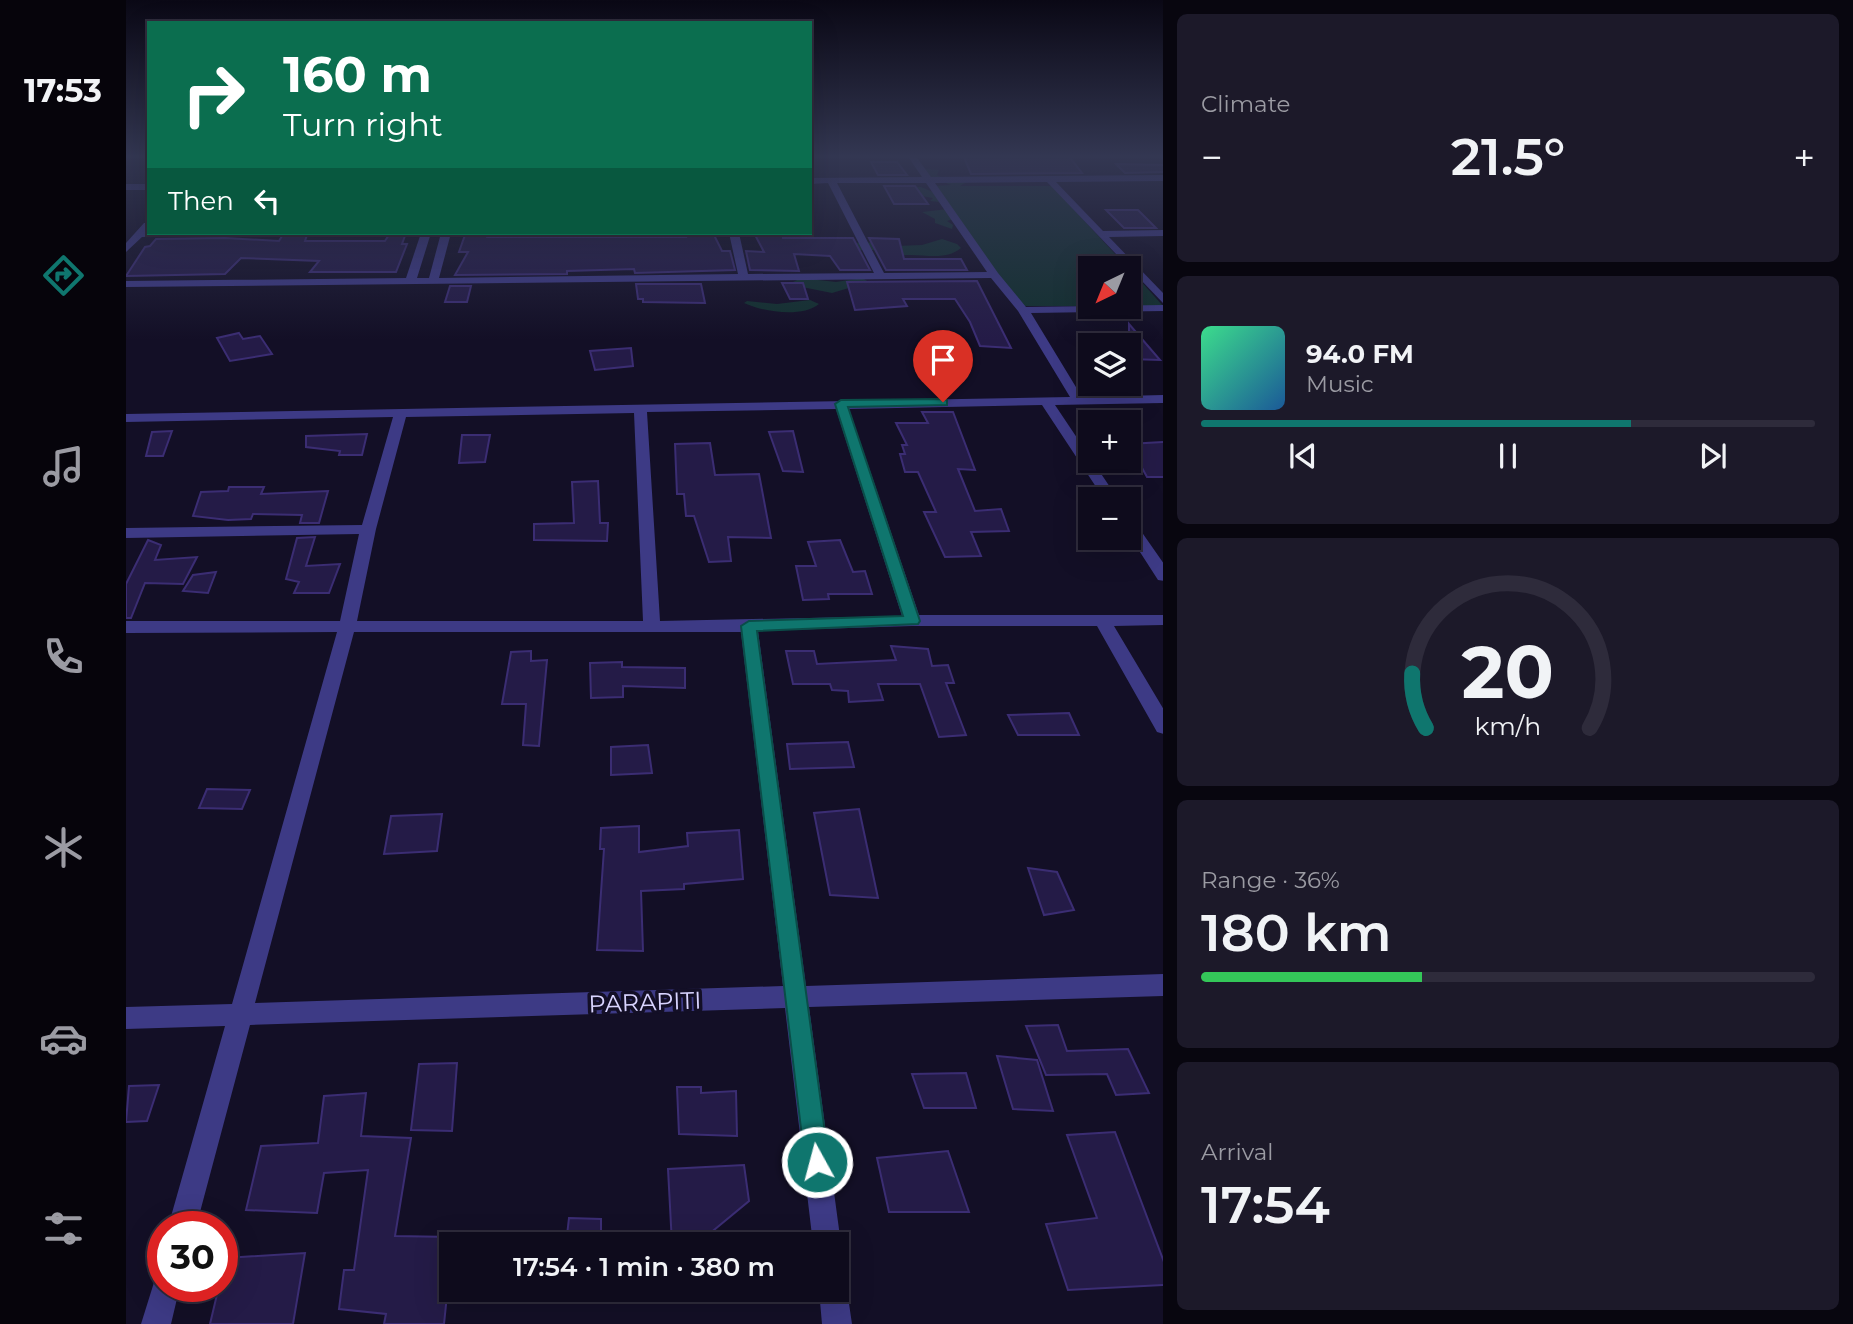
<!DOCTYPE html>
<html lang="en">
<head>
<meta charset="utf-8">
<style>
	body { margin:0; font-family:Montserrat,sans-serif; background:#1c1929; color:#f1f3f6; height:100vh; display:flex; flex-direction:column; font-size:26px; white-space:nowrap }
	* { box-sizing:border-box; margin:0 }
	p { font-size:23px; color:#9b9ba3 }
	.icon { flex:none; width:38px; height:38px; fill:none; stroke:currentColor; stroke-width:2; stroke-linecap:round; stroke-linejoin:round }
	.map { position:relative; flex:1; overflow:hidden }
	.details { display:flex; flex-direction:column; gap:14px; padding:14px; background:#08060f; width:690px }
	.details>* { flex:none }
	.guide { position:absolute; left:21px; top:21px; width:665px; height:214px; border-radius:0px; box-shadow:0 7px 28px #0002,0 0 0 2px #2e2b3b; background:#0b6e4f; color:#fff; overflow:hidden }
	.needle { width:46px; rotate:223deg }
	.buttons { position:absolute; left:952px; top:256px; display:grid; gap:14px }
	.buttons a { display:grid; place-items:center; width:63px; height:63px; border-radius:0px; background:#0e0b1c; box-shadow:0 7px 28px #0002,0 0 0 2px #2e2b3b; font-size:35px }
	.speed { position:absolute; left:21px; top:1211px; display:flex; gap:14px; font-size:35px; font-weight:700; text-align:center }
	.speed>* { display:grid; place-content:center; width:91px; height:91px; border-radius:50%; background:#0e0b1c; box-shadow:0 7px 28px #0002,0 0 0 2px #2e2b3b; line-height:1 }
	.speed .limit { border:10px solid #d22; background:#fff; color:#111 }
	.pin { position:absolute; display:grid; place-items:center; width:60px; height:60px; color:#fff; margin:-72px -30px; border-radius:50% 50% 50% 0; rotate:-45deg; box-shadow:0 0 7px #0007 }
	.pin .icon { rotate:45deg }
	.me { position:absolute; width:77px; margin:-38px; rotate:353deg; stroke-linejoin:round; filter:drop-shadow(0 0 5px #0008) }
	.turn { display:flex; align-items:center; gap:24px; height:147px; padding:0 21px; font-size:32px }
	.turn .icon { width:91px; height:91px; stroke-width:2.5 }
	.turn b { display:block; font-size:49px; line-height:60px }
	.then { display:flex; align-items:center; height:66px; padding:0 21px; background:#0003; gap:14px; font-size:26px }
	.big { font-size:52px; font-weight:600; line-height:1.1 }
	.details .card { flex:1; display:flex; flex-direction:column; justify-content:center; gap:10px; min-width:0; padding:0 24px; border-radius:10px; background:#1c1929 }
	.details .dial { align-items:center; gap:0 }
	.dial svg { height:182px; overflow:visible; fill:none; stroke:#2e2b3b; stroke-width:7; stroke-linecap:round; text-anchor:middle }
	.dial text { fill:#f1f3f6; stroke:none }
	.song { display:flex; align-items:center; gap:21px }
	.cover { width:84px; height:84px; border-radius:10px; background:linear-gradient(135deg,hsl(150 70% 55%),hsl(210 70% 35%)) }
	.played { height:7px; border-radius:4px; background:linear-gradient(90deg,#0f766e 70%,#2e2b3b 70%) }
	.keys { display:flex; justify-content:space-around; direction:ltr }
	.heat { display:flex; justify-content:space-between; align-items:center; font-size:38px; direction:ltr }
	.charge { height:10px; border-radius:5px; background:linear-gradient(90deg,#34c759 36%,#2e2b3b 0) }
	.trip { position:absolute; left:313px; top:1232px; width:410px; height:70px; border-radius:0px; background:#0e0b1c; box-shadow:0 7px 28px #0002,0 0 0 2px #2e2b3b; font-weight:600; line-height:70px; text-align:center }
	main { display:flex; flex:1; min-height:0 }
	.menu { display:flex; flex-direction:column; width:126px; justify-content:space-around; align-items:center; background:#06040b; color:#9b9ba3 }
	.menu .icon { width:49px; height:49px }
	.menu .on { color:#0f766e }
	.menu b { font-size:32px; color:#f1f3f6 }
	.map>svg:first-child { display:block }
	.green { fill:#12302f }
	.building { fill:#241b47; stroke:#3b2d73; stroke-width:2 }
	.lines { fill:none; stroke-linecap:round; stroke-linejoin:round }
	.minor { fill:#3d3a85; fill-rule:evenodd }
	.route { fill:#0f766e; stroke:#0a4d48; stroke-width:2 }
	.labels { text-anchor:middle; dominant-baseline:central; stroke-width:7; stroke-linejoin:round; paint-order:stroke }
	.near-street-label { font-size:24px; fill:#d9d4ff; stroke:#130f26 }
</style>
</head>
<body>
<main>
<nav class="menu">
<b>17:53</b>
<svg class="icon on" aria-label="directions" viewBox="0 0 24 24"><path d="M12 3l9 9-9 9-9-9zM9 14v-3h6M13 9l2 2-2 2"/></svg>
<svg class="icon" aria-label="music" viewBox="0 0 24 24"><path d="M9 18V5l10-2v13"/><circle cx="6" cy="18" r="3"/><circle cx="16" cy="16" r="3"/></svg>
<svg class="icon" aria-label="phone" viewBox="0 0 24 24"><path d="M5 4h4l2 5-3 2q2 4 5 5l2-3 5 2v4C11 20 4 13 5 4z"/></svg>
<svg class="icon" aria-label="climate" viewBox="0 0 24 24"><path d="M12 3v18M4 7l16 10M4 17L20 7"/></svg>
<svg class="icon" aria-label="car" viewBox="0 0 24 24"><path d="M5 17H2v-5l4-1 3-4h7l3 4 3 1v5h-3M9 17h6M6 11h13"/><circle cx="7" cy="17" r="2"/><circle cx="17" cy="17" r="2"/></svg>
<svg class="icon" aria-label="filters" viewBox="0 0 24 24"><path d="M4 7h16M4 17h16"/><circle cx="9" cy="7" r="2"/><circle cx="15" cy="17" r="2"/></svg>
</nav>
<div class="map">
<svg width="1038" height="1324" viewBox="0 0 1038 1324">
	<rect width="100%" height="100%" fill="#130f26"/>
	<path class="green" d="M 800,169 L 813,170 L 811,175 L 818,179 L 841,182 L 834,186 L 926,186 L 1002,268 L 964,268 L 964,306 L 889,306 L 827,219 L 821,221 L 827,225 L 826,229 L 809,223 L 809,219 L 796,212 L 822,209 L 814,202 L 804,201 L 807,198 L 773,192 L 769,188 L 795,187 L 807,192 L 808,186 L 825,185 L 800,175 Z
		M 816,239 L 831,244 L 835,248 C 819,261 799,254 780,255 C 770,256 763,262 753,259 L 748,250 L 728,250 L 724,244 L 739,242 L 770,246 L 796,245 Z
		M 1003,268 L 1037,306 L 1003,306 Z
		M 675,278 L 710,282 L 736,278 L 743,282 L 706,293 L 671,286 L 667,282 Z
		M 684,300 L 693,304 C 676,318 637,312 618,303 L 621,301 L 651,304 Z"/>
	<path class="building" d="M 837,155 L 942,155 L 956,173 L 845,174 Z
		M 745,162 L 771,162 L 781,175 L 752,175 Z
		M 990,164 L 1038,165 L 1038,172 L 999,173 Z
		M 758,186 L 789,186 L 802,204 L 768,204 Z
		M 980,210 L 1012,210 L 1030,228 L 998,228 Z
		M 264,233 L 280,233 L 276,244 L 281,244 L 270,272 L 184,272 L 193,261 L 115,258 L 99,274 L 0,276 L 19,247 L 24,246 L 30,239 L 99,238 L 153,241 L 156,236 L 181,235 L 179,241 L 259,241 Z
		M 353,233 L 360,234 L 361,237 L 560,237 L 559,233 L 587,233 L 596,251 L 604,251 L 609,270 L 509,273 L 508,269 L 441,271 L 441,274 L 329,275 L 342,252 L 333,252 L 339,235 Z
		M 628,233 L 657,233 L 657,238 L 727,238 L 744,270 L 714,270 L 704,256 L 668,254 L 673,271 L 624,270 L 620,251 L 638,252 Z
		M 743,238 L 773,239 L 778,259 L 835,259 L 841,270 L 760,270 Z
		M 851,281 L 885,348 L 854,346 L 844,322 L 829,299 L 777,299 L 781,306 L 729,310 L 721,282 Z
		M 656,283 L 677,283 L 682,299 L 664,299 Z
		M 510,284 L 575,284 L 579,303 L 517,302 L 517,299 L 512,299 Z
		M 324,286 L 345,286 L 341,302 L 319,302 Z
		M 1003,324 L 1034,360 L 1003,359 Z
		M 113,333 L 117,339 L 134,336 L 146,354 L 104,361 L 91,338 Z
		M 505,348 L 507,366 L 469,370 L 464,351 Z
		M 796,412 L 827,412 L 849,470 L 832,469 L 849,511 L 875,509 L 883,531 L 845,532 L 855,556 L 819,557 L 798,512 L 810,512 L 792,472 L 779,472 L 774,454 L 779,454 L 776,445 L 781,445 L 770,423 L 802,423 Z
		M 46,431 L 37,456 L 20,456 L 26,432 Z
		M 667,431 L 677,472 L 657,471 L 643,432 Z
		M 241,434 L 236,455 L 213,455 L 214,451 L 180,447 L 180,436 Z
		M 336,435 L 364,435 L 359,462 L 333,463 Z
		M 1038,442 L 1038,477 L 1021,477 L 1003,444 Z
		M 584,443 L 589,475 L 633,474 L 645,538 L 602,537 L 605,561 L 583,562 L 568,516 L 560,516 L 558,494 L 551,494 L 549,444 Z
		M 472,481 L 474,523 L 482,523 L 481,541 L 408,540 L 408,524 L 448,523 L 446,482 Z
		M 103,487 L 138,487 L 135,494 L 202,491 L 193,523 L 174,523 L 176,515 L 127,514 L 125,519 L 102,520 L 67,516 L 75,492 L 102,491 Z
		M 189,537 L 180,566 L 214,564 L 203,593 L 168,593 L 173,582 L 160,579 L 171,538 Z
		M 22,540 L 35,545 L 29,560 L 71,557 L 57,584 L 19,583 L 5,618 L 0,618 L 0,584 Z
		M 714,540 L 727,572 L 739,571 L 746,594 L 702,594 L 703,599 L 677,600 L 670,566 L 690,566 L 682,542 Z
		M 90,572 L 82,593 L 57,591 L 67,575 Z
		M 765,646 L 802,649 L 806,666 L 822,665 L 828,683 L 820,683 L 840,735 L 813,737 L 794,684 L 752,684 L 757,700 L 723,702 L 722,691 L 706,690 L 704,684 L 667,684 L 660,651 L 688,651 L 691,664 L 770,660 Z
		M 405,651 L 405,661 L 421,660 L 413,746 L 397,745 L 400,704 L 376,704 L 385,652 Z
		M 496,662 L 496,667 L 559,668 L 559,688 L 497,686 L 497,697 L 465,698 L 464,663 Z
		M 943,713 L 953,735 L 892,735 L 882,715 Z
		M 722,742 L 728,767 L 664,769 L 661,744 Z
		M 522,745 L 526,773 L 485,775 L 485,747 Z
		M 81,789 L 124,790 L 116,809 L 73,808 Z
		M 733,809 L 752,898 L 704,895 L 688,813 Z
		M 316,814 L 311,851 L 258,854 L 265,816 Z
		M 513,826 L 513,852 L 562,846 L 561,833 L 613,830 L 617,879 L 558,884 L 558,889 L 515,891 L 517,951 L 471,950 L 478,849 L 474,849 L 475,828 Z
		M 902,868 L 931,872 L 948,910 L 918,915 Z
		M 932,1025 L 941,1051 L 1002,1049 L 1023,1093 L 990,1095 L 981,1074 L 920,1075 L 900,1026 Z
		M 871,1056 L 911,1060 L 927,1111 L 887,1109 Z
		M 331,1063 L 326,1131 L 285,1130 L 293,1064 Z
		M 840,1073 L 850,1108 L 798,1108 L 786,1074 Z
		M 33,1085 L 21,1121 L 0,1122 L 3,1086 Z
		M 551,1087 L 575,1087 L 575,1093 L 610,1091 L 611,1136 L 553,1134 Z
		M 240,1093 L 235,1136 L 285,1138 L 269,1236 L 327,1237 L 318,1324 L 258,1324 L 260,1314 L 213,1309 L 218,1270 L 228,1270 L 242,1170 L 198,1173 L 191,1213 L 120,1210 L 135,1146 L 192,1143 L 198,1096 Z
		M 989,1132 L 1038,1262 L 1038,1285 L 942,1290 L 920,1224 L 971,1218 L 941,1135 Z
		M 822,1151 L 843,1212 L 763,1212 L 751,1158 Z
		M 618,1165 L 623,1201 L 571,1244 L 546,1244 L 542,1169 Z
		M 443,1218 L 475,1219 L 475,1244 L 440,1244 Z
		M 179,1253 L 167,1324 L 84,1324 L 93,1286 L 96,1286 L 100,1258 Z"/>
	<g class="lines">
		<path class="minor" d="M 781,155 L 789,155 L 805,177 L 1038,175 L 1038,181 L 930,182 L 977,231 L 1038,230 L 1038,236 L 983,237 L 1038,294 L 1038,304 L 921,182 L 809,183 L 872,273 L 900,307 L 1038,305 L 1038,311 L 905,313 L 956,397 L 1038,395 L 1038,403 L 929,405 L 992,499 L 978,499 L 916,405 L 723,409 L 793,615 L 1038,615 L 1038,625 L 988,626 L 1038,710 L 1038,734 L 1031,732 L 971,626 L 786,626 L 632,631 L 680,986 L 1038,974 L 1038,996 L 683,1007 L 715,1244 L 710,1254 L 710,1244 L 687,1244 L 659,1008 L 124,1025 L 70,1227 L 42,1227 L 99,1026 L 0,1029 L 0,1007 L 106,1004 L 211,632 L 0,633 L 0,621 L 214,621 L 233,534 L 0,538 L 0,528 L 236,525 L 267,417 L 0,422 L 0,414 L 944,397 L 892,311 L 865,278 L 0,287 L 0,281 L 280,278 L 295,233 L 305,233 L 291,278 L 303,278 L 315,233 L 325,233 L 313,278 L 612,274 L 603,233 L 613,233 L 622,274 L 748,273 L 702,183 L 684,184 L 684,178 L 796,177 ZM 711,183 L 800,183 L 861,272 L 758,273 ZM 710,409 L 776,616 L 534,621 L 521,412 ZM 508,413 L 517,621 L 231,621 L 250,529 L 280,417 ZM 228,632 L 615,632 L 657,986 L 129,1003 Z
			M 1030,155 L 1038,155 L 1038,160 Z
			M 0,184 L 23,184 L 23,190 L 0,190 Z
			M 18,223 L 23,223 L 23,233 L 56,233 L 51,236 L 16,237 L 0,252 L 0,243 Z
			M 1003,519 L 1008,521 L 1038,564 L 1038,581 L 1032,580 L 1003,535 Z
			M 37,1273 L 37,1286 L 54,1286 L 45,1324 L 15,1324 L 30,1276 Z
			M 710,1277 L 717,1280 L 721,1290 L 726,1324 L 696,1324 L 693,1290 L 710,1290 Z"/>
	</g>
	<linearGradient id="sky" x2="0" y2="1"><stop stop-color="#0a0815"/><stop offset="0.46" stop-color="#333752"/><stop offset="1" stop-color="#333752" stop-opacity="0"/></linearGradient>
	<rect width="1038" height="340" fill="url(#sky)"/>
	<path class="route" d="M 817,399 L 821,400 L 821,405 L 722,407 L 794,621 L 792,624 L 631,631 L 703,1162 L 700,1171 L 691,1174 L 683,1171 L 679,1162 L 615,626 L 623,621 L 777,616 L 709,404 L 715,400 Z"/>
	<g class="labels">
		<g class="near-street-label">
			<text transform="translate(519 1002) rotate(-2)">PARAPITI</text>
		</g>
	</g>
</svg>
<div class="buttons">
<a><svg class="needle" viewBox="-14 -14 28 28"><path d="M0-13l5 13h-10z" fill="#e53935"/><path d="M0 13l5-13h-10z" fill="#9b9ba3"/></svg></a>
<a><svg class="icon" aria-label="layers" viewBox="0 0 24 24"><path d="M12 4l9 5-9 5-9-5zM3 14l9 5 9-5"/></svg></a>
<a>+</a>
<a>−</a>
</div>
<div class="speed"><div class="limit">30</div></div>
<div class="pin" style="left:817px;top:402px;background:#d93025"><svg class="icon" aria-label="arrive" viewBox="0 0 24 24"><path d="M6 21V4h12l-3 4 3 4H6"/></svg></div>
<svg class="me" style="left:691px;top:1162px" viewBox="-20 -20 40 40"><circle r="17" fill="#0f766e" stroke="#fff" stroke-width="3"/><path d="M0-11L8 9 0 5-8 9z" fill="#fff"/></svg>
<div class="trip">17:54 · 1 min · 380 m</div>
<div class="guide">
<div class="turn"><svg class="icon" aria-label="right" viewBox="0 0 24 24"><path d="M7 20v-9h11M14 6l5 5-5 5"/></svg><div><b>160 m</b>Turn right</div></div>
<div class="then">Then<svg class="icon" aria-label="left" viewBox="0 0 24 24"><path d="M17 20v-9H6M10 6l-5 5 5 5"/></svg></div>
</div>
</div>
<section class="details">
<div class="card"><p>Climate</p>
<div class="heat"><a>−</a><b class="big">21.5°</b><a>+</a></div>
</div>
<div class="card">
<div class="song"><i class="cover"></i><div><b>94.0 FM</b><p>Music</p></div></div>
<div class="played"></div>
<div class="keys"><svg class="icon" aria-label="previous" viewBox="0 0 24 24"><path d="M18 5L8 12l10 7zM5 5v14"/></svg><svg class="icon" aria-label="pause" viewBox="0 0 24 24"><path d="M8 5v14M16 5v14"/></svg><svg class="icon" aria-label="next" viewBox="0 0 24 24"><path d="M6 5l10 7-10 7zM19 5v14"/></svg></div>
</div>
<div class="card dial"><svg viewBox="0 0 100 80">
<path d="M14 69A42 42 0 1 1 86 69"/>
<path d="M14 69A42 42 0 0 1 8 45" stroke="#0f766e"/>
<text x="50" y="56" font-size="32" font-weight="700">20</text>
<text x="50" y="72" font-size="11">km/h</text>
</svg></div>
<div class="card"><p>Range · 36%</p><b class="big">180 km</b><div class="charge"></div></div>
<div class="card"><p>Arrival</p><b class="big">17:54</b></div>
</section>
</main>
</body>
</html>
